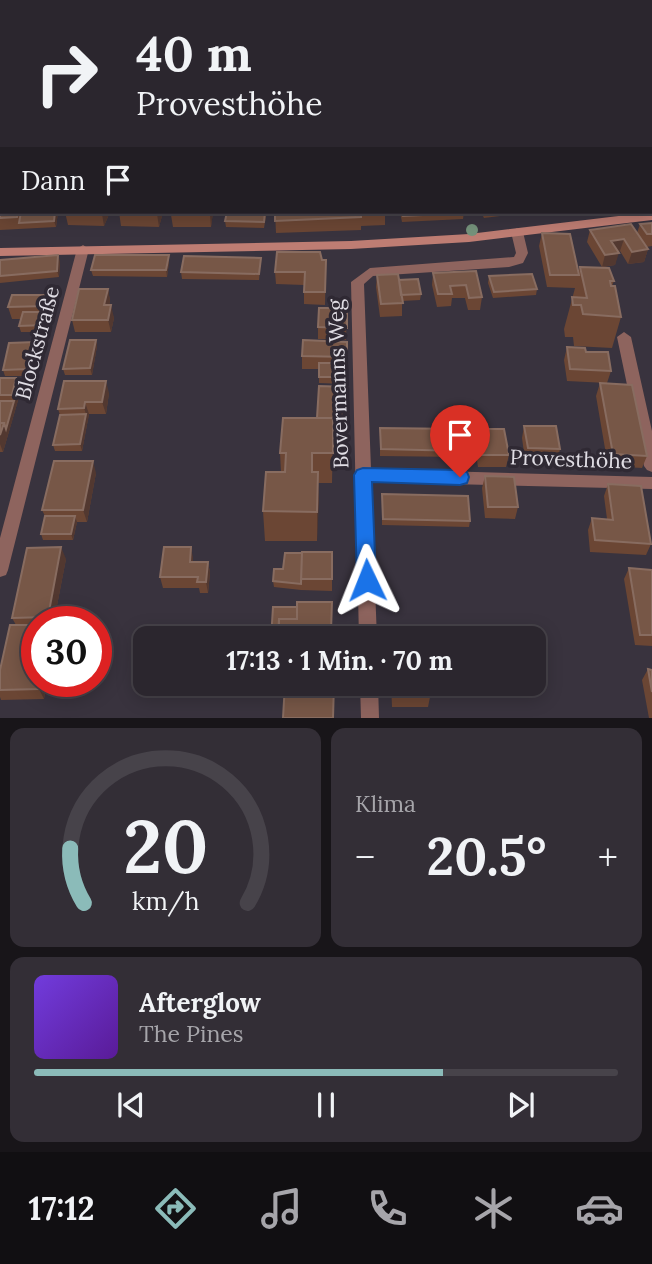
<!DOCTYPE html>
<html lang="de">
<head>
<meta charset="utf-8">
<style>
	body { margin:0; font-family:Lora,serif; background:#332e36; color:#f1f3f6; height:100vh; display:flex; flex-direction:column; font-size:26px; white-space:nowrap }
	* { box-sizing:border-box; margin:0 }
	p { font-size:23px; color:#a6a5aa }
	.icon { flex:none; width:38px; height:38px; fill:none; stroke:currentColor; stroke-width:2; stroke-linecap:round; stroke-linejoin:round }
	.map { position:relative; height:718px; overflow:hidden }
	.panel { display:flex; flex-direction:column; gap:10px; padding:10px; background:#181519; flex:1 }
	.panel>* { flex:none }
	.banner { position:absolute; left:0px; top:0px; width:653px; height:214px; box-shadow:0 4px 18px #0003,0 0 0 2px #47434a; background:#2b262e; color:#f1f3f6; overflow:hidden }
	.speed { position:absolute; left:21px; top:606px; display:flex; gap:14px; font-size:35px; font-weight:700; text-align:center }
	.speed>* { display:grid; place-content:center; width:91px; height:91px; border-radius:50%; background:#2b262e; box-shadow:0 4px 18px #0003,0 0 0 2px #47434a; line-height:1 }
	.speed .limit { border:10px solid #d22; background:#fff; color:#111 }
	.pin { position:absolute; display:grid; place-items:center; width:60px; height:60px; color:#fff; margin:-72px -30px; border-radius:50% 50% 50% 0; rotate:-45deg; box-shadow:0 0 7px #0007 }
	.pin .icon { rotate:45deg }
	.me { position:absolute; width:77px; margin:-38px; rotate:358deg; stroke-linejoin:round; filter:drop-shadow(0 0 5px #0008) }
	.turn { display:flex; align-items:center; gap:24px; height:147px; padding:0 21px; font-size:32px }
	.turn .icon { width:91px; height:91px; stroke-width:2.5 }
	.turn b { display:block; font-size:49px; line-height:60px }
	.then { display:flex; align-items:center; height:66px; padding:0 21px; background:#0003; gap:14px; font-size:26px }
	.big { font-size:52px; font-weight:800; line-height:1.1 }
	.panel .widget { flex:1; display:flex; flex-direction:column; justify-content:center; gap:10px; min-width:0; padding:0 24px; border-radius:14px; background:#332e36 }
	.panel .dial { align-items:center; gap:0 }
	.dial svg { height:182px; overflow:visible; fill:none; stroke:#47434a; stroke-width:7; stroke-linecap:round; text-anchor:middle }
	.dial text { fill:#f1f3f6; stroke:none }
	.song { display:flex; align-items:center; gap:21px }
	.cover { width:84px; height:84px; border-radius:10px; background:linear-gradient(135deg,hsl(260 70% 55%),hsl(270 70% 35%)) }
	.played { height:7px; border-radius:4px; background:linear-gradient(90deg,#8bbbb9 70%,#47434a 70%) }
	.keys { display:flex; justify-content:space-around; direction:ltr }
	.heat { display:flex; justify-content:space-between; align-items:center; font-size:38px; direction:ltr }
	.panel .tiles { flex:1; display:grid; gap:10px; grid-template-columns:1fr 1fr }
	.widget:last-child { grid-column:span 2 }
	.trip { position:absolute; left:133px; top:626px; width:413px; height:70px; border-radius:14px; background:#2b262e; box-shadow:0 4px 18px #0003,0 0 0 2px #47434a; font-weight:800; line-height:70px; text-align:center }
	.dock { display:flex; height:112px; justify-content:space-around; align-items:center; background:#110f12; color:#a6a5aa }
	.dock .icon { width:49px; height:49px }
	.dock .selected { color:#8bbbb9 }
	.dock b { font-size:32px; color:#f1f3f6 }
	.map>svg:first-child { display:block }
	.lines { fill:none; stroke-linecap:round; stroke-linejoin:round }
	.street { fill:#8e645e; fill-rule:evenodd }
	.secondary { fill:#be7d73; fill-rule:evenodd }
	.tree { fill:#75927b }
	.wall { fill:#6b4634 }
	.shaded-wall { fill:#523830 }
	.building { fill:#775747; stroke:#886c60; stroke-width:2 }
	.route { fill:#1a73e8; stroke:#114b97; stroke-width:2 }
	.labels { text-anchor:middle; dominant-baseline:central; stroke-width:7; stroke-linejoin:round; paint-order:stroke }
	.street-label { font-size:21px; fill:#e0dde4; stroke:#2f2933 }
</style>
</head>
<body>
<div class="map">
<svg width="652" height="718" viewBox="0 0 652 718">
	<rect width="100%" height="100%" fill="#39333e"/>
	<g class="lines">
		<path class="street" d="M 504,0 L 514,0 L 504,2 Z
			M 0,52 L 2,52 L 2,58 L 0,58 Z
			M 651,98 L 652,98 L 652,104 L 651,104 Z
			M 517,228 L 523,232 L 528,253 L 523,263 L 509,267 L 373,276 L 364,284 L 371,469 L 652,477 L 652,489 L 371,482 L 377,639 L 359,639 L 351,282 L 370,268 L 514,257 L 516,253 L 511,232 Z
			M 83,245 L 89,249 L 8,570 L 6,575 L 0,577 L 0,538 L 77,249 Z
			M 624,332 L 631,337 L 652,431 L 652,472 L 647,470 L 644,466 L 617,337 Z
			M 360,684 L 378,684 L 379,718 L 361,718 Z"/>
		<path class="secondary" d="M 557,0 L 652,0 L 652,4 L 651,2 Z
			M 652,212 L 652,220 L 469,242 L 351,249 L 0,256 L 0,248 L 351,241 L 469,234 Z"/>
	</g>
	<circle class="tree" cx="472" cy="230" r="6"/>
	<path class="wall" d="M 265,0 L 289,0 L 289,2 L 265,2 Z
		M 301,0 L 318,0 L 318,2 L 301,2 Z
		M 328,0 L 363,0 L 363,2 L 328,2 Z
		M 376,0 L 429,0 L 428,2 L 376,2 Z
		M 467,0 L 488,0 L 488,2 L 467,2 Z
		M 560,0 L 587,0 L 587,2 L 559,2 Z
		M 612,0 L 639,0 L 639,2 L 612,2 Z
		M 0,7 L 2,7 L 2,18 L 0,18 Z
		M 0,202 L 2,212 L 58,212 L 56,227 L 0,230 Z
		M 65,212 L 110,212 L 104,226 L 68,225 Z
		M 119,212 L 163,212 L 159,227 L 121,226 Z
		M 213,212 L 211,227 L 173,227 L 171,215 Z
		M 275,212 L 385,212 L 385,225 L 361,226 L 361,230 L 276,233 Z
		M 400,212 L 464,212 L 463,219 L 402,222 Z
		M 481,212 L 524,212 L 524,213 L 484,218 Z
		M 266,216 L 264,228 L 226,227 L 225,221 Z
		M 652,223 L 652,246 L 646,247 L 648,249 L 644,262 L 628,264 L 620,251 L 618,252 L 615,265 L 602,267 L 587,242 L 590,230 L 637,233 L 640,224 Z
		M 542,233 L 578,274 L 580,267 L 614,281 L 612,286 L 621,317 L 612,348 L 574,346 L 573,337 L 565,337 L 564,329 L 575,288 L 547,287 L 539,246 Z
		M 261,258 L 259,280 L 182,279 L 181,272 Z
		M 0,260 L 60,261 L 59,277 L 0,283 Z
		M 322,260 L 326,260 L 325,305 L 304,304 L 304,285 L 276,284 L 275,272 Z
		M 169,262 L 167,277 L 93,276 L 91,270 Z
		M 476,271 L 482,297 L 480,310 L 468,310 L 465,298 L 452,298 L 451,306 L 437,307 L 432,285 L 433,273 Z
		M 377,275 L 399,280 L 421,294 L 420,300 L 402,301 L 402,316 L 380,317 L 376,287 Z
		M 489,276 L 537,289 L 536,295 L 493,298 L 488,283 Z
		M 108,289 L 110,301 L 109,305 L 114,318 L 111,332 L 75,332 L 72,320 Z
		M 49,295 L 53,307 L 47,332 L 21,332 L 19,326 L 21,319 L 12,319 L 8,307 Z
		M 347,308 L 346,340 L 318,339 L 318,327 Z
		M 96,340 L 97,346 L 92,375 L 65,375 L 63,369 Z
		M 347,342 L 346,384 L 319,383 L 319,369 L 302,369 L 302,356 Z
		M 567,347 L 586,352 L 611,371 L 607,383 L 567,381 L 564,360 Z
		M 37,348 L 31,376 L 5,376 L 3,370 Z
		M 0,378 L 16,378 L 21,390 L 3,452 L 0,452 Z
		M 600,383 L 647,456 L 642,468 L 608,466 L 596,396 Z
		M 348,387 L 347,432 L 333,432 L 332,483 L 318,483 L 317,541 L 265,541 L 263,511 L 281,472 L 280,453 Z
		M 109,393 L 106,414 L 89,414 L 82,451 L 55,451 L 53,445 L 60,415 L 58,409 Z
		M 524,426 L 560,449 L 557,461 L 525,460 L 522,438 Z
		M 380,428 L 462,451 L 461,457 L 380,456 Z
		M 476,429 L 509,455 L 506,467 L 478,467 L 474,441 Z
		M 96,473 L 87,522 L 77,522 L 73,540 L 43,540 L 41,534 L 45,516 L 42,510 Z
		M 485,476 L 518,507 L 515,519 L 485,518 L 482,488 Z
		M 608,484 L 651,544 L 646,555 L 590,552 L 588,530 L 592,518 L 607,519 L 604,496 Z
		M 382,494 L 470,521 L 469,527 L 382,525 Z
		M 191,547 L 193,562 L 208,562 L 210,573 L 208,593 L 200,593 L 199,588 L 163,588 L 160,577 Z
		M 332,552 L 332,591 L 301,590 L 274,587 L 273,581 L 283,569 L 302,553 Z
		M 66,559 L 54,621 L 37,621 L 37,681 L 47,681 L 44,699 L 1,700 L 0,697 L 0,670 L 16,625 L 12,618 Z
		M 629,568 L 652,570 L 652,646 L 635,645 L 624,579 Z
		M 332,602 L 331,639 L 271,639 L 297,607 Z
		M 648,669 L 652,670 L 652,718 L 649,718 L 642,680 Z
		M 391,684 L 429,684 L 430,697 L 428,707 L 392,707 Z"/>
	<path class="shaded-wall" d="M 280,0 L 289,0 L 289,2 L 280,2 Z
		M 55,212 L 58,212 L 56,227 L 54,221 Z
		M 103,212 L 110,212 L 104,226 L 102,214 Z
		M 158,212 L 163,212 L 159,227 L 157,214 Z
		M 210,212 L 213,212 L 211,227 L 210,215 Z
		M 624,239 L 620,251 L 608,253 L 611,241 Z
		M 648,249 L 644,262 L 628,264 L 632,252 Z
		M 619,253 L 615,265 L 602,267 L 605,255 Z
		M 58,255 L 60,261 L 59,277 L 57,271 Z
		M 169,255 L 169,262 L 167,277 L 166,270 Z
		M 108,289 L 110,301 L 107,318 L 104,305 Z
		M 49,295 L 53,307 L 47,332 L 45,325 L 48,312 L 46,306 Z
		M 111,305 L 114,318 L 111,332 L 108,320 Z
		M 96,340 L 97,346 L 92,375 L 90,368 Z
		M 35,342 L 37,348 L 31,376 L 29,369 Z
		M 16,378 L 21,390 L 8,435 L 6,429 L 14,401 L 12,395 Z
		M 106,381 L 109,393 L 106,414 L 102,402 Z
		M 85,402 L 89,414 L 82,451 L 80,444 L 86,414 L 84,408 Z
		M 4,423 L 8,435 L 3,452 L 0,444 L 0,435 Z
		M 93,461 L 96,473 L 87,522 L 83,510 Z
		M 318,472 L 319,502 L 317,541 L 317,512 Z
		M 75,516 L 77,522 L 73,540 L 71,534 Z
		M 61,547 L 66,559 L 54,621 L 50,621 L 48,617 Z
		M 191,547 L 193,558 L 192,573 L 190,562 Z
		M 208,562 L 210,573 L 208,593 L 206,582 Z
		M 40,681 L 47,681 L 44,699 L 39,689 Z"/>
	<path class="building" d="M 0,0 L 15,0 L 14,2 L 2,2 L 2,7 L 0,7 Z
		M 27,0 L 48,0 L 47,2 L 26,2 Z
		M 0,24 L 2,24 L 2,35 L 1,36 Z
		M 651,56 L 652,57 L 652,79 L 651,79 Z
		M 651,101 L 652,101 L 652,116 L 651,116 Z
		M 652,168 L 652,189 L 651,189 L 651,169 Z
		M 0,202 L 2,202 L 2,212 L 18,212 L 17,217 L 0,218 Z
		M 21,212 L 55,212 L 54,221 L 19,223 Z
		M 65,212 L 103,212 L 102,214 Z
		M 119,212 L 158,212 L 157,214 L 118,214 Z
		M 172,212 L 210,212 L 210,215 L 171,215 Z
		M 227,212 L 265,212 L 264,222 L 225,221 Z
		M 275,212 L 385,212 L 385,213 L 361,214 L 361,217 L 275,221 Z
		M 402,212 L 464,212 L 464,213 L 403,216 Z
		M 652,223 L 652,234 L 647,234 L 640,224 Z
		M 631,224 L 648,249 L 632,252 L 624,239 L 611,241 L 619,253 L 605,255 L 590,230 Z
		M 542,233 L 570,234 L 579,275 L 550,275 Z
		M 277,252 L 320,252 L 322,260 L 326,260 L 325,292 L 304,292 L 305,272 L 275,272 Z
		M 58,255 L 57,271 L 0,276 L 0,260 Z
		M 95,255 L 169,255 L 166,270 L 91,270 Z
		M 184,256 L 261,258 L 259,274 L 181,272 Z
		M 580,267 L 609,268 L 614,281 L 610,281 L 611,286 L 615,286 L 621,317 L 583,314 L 581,305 L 573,305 L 572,297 L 587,298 Z
		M 476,271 L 482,297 L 469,298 L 466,285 L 450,286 L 452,294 L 438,294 L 433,273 Z
		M 398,274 L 403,303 L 381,304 L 377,275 Z
		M 532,274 L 537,289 L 494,292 L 489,276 Z
		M 418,279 L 421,294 L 401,295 L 399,280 Z
		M 79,289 L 108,289 L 104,305 L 111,305 L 108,320 L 72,320 Z
		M 12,295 L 49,295 L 46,306 L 8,307 Z
		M 319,308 L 347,308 L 347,328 L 318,327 Z
		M 23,312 L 48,312 L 45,325 L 19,326 Z
		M 70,340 L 96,340 L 90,368 L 63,369 Z
		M 303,340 L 347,342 L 347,357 L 302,356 Z
		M 35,342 L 29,369 L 3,370 L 9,343 Z
		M 567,347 L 585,348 L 586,352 L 608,352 L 611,371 L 570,369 Z
		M 319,363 L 347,363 L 346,377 L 319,377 Z
		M 0,378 L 16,378 L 12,395 L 0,395 Z
		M 64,381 L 106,381 L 102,402 L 85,402 L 84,408 L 58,409 Z
		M 600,383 L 632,385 L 647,456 L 613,454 Z
		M 319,386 L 348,387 L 347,420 L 333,420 L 333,418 L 317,418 Z
		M 0,401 L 14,401 L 6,429 L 4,423 L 0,423 Z
		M 86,414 L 80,444 L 53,445 L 60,415 Z
		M 283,418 L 333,418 L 333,453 L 312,453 L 312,472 L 318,472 L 317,512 L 263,511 L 266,472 L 285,472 L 286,453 L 280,453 Z
		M 0,423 L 4,423 L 0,435 Z
		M 524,426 L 556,426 L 560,449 L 528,448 Z
		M 380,428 L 460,429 L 462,451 L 381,449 Z
		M 476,429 L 504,429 L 509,455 L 480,455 Z
		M 54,461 L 93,461 L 83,510 L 42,510 Z
		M 485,476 L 514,477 L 518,507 L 488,507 Z
		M 608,484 L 641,486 L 651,544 L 595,540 L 592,518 L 613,520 Z
		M 382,494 L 468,496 L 470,521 L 383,519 Z
		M 45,516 L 75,516 L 71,534 L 41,534 Z
		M 61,547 L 48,617 L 12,618 L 27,548 Z
		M 164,547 L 191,547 L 190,562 L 208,562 L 206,582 L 197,582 L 198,577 L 160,577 Z
		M 302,552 L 332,552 L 332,579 L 301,579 Z
		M 285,553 L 302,553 L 301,584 L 273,581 L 274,569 L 283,569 Z
		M 629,568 L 652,570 L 652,635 L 640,635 Z
		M 297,602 L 332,602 L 331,631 L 302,631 L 302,636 L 278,636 L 279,619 L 297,619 Z
		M 273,607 L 297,607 L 297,619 L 279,619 L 279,639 L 271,639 Z
		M 10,625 L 37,625 L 37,681 L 40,681 L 39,689 L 0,690 L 0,670 Z
		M 391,636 L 427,636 L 427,639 L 391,639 Z
		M 648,669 L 652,670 L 652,692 Z
		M 285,684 L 334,684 L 333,718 L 283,718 Z
		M 392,684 L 429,684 L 430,697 L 393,697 Z"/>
	<path class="route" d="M 363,468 L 460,470 L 467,472 L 469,477 L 467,483 L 460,485 L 372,482 L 376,580 L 373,586 L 367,589 L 360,586 L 357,580 L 354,475 L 357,470 Z"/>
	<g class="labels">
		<g class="street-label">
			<text transform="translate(37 343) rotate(-75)">Blockstraße</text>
			<text transform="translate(338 384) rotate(-92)">Bovermanns Weg</text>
			<text transform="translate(571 459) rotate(2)">Provesthöhe</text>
		</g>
	</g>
</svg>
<div class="speed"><div class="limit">30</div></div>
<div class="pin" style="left:460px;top:477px;background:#d93025"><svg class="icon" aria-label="arrive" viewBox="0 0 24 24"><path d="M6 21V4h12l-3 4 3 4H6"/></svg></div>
<svg class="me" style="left:367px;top:580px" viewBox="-20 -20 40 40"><path d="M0-17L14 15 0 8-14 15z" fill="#1a73e8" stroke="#fff" stroke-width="4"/></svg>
<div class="trip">17:13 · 1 Min. · 70 m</div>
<div class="banner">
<div class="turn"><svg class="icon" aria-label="right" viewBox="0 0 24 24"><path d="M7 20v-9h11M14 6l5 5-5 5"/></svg><div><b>40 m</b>Provesthöhe</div></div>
<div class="then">Dann<svg class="icon" aria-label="arrive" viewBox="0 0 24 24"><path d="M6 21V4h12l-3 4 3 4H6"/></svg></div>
</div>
</div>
<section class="panel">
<div class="tiles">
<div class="widget dial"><svg viewBox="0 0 100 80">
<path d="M14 69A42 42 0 1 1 86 69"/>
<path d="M14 69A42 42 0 0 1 8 45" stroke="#8bbbb9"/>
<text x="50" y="56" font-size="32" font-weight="700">20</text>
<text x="50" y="72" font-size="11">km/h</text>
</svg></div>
<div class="widget"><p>Klima</p>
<div class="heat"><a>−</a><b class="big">20.5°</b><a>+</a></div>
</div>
<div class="widget">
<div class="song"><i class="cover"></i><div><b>Afterglow</b><p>The Pines</p></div></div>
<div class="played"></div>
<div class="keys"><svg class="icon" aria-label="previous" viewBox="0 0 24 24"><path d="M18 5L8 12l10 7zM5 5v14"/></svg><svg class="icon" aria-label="pause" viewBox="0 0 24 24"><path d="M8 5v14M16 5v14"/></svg><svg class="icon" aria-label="next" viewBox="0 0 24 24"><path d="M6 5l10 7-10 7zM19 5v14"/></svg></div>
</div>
</div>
</section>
<nav class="dock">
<b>17:12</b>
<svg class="icon selected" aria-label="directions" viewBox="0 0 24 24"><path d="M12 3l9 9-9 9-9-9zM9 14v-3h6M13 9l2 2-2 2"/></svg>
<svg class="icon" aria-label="music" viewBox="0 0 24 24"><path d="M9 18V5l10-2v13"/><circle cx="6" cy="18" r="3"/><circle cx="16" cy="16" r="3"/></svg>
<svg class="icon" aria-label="phone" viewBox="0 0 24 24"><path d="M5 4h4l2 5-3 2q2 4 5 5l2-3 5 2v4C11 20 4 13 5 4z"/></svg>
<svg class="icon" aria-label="climate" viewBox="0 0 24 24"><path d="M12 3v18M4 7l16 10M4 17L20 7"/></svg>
<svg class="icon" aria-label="car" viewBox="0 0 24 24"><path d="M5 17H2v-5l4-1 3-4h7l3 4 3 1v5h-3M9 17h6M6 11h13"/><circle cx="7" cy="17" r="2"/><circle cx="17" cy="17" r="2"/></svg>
</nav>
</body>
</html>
